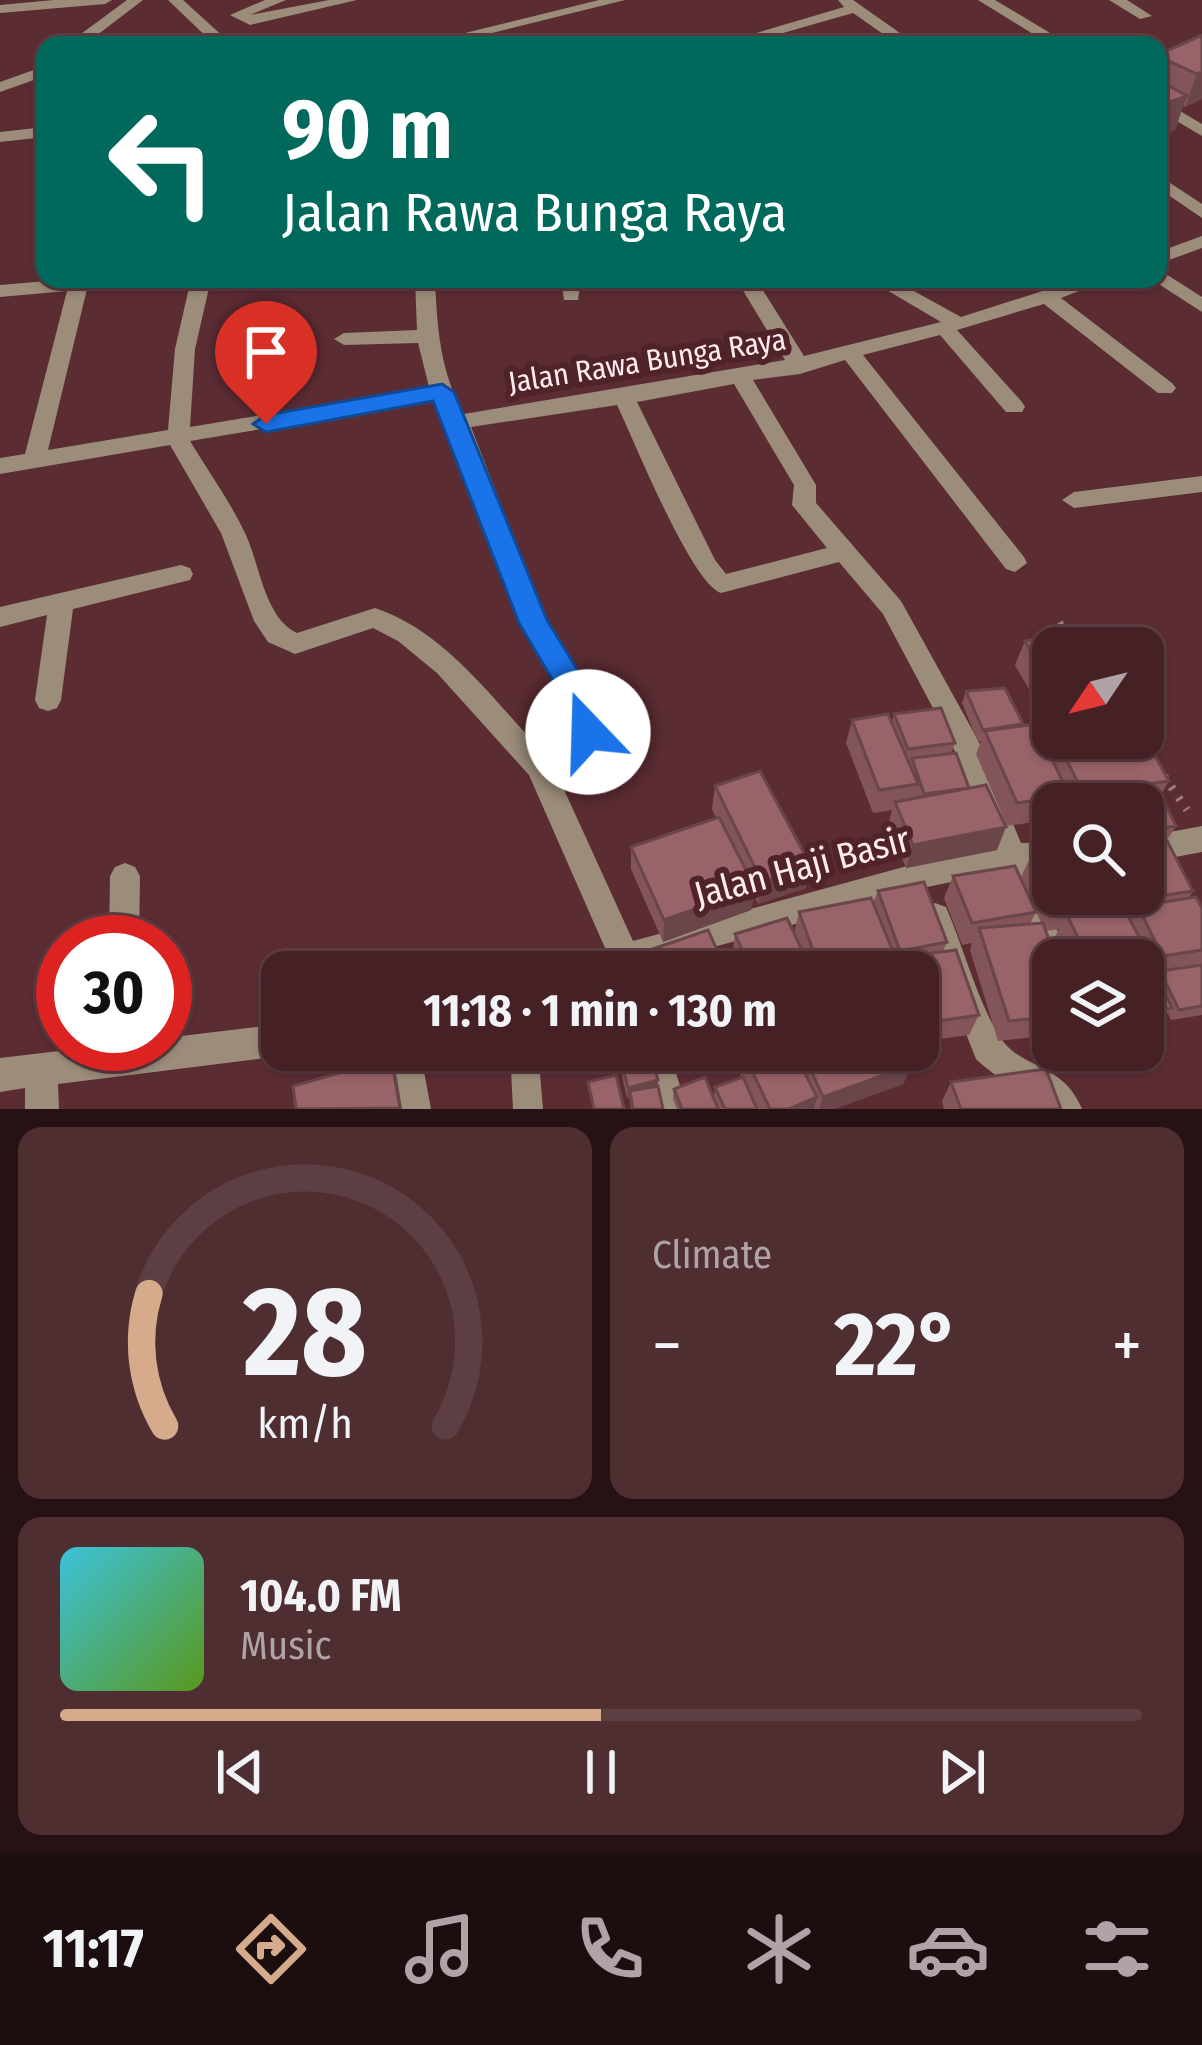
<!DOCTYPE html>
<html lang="en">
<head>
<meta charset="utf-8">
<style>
	body { margin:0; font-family:"Fira Sans Condensed",sans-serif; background:#4f2e32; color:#f1f3f6; height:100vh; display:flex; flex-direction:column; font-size:45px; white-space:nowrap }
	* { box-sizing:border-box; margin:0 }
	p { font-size:39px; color:#b0a3a7 }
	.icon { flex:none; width:66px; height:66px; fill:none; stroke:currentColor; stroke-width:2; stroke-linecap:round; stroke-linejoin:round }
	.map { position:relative; height:1109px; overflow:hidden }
	.sheet { display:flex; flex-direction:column; gap:18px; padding:18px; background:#261215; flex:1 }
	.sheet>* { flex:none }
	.top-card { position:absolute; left:36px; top:36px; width:1131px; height:252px; border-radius:24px; box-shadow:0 3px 9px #0004,0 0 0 3px #5d3e43; background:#00695c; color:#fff; overflow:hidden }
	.needle { width:78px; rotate:235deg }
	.fabs { position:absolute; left:1032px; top:627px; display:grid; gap:24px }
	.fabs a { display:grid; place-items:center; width:132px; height:132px; border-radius:24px; background:#452126; box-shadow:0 3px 9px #0004,0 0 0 3px #5d3e43; font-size:60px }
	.speed { position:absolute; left:36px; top:915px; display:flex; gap:24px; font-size:60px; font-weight:700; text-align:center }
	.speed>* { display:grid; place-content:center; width:156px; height:156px; border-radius:50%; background:#452126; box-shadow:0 3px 9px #0004,0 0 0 3px #5d3e43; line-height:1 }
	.speed .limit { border:18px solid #d22; background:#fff; color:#111 }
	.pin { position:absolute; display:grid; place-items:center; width:102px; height:102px; color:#fff; margin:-123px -51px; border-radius:50% 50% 50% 0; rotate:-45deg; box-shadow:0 0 12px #0007 }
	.pin .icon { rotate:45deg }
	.me { position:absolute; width:132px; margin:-66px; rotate:339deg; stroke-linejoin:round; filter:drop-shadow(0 0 9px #0008) }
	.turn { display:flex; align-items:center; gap:42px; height:252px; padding:0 48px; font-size:54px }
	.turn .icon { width:156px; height:156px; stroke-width:2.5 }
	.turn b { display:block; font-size:84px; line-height:102px }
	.big { font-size:90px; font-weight:700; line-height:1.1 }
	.sheet .card { flex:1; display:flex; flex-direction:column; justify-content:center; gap:18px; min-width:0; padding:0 42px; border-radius:24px; background:#4f2e32 }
	.sheet .dial { align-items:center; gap:0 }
	.dial svg { height:312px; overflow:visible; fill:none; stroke:#5d3e43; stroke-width:7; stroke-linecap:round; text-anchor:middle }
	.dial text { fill:#f1f3f6; stroke:none }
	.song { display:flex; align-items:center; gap:36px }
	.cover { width:144px; height:144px; border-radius:18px; background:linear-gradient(135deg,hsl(190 70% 55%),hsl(90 70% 35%)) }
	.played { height:12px; border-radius:6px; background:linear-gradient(90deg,#d6ab8b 50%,#5d3e43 50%) }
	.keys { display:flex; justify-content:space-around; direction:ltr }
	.heat { display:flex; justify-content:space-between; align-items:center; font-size:66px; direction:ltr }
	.sheet .tiles { flex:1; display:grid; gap:18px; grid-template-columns:1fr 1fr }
	.card:last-child { grid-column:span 2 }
	.trip { position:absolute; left:261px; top:951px; width:678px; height:120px; border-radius:24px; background:#452126; box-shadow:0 3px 9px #0004,0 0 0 3px #5d3e43; font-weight:700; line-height:120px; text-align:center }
	.menu { display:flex; height:192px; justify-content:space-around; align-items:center; background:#1c0d0f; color:#b0a3a7 }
	.menu .icon { width:84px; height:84px }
	.menu .current { color:#d6ab8b }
	.menu b { font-size:54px; color:#f1f3f6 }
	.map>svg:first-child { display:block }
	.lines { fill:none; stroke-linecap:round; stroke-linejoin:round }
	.path-far1 { stroke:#9e7a7f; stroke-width:6; stroke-dasharray:3 8; stroke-linecap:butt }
	.path { stroke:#9e7a7f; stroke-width:8; stroke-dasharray:3 10; stroke-linecap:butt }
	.service { fill:#9c8d7b; fill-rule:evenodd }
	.minor { fill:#9c8d7b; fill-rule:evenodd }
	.wall { fill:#83555a }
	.shaded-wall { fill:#6a454a }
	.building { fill:#986369; stroke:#6a454a; stroke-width:3 }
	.route { fill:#1a73e8; stroke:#114b97; stroke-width:3 }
	.labels { text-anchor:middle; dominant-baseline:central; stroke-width:12; stroke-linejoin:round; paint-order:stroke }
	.street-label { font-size:30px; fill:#ffeced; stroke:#502229 }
	.near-street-label { font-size:36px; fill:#ffeced; stroke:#502229 }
</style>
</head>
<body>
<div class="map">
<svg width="1202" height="1109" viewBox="0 0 1202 1109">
	<rect width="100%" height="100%" fill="#5c2c33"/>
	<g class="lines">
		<path class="path-far1" d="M 1060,622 L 1067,633"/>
		<path class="path" d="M 1065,630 L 1078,648
			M 1164,776 L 1187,810"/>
		<path class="service" d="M 510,1050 L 538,1050 L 543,1109 L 513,1109 Z"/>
		<path class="minor" d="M 54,0 L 112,0 L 105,4 L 0,13 L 0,5 Z
			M 127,0 L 143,0 L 84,45 L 66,45 Z
			M 168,0 L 183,0 L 226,39 L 226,45 L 215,45 Z
			M 265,0 L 286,0 L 250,15 L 329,0 L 357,0 L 250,25 L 230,15 Z
			M 599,0 L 625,0 L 444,45 L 416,45 Z
			M 838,0 L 853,0 L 917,45 L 899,45 L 853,13 L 741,45 L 716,45 L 844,7 Z
			M 978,0 L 995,0 L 1070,45 L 1051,45 Z
			M 1109,0 L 1127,0 L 1152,16 L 1140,19 Z
			M 45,66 L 45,76 L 0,92 L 0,82 Z
			M 1158,98 L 1202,124 L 1202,136 L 1158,110 Z
			M 45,127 L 45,137 L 0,142 L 0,132 Z
			M 1158,175 L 1202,204 L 1202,218 L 1158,188 Z
			M 1202,236 L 1202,248 L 1158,264 L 1158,252 Z
			M 1158,269 L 1202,297 L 1202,312 L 1151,279 L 1158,279 Z
			M 70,279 L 148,279 L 138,285 L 87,289 L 48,450 L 168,430 L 175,349 L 191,279 L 211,279 L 195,349 L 190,427 L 429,387 L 418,343 L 344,345 L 334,339 L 344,333 L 417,330 L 415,279 L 435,279 C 437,327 440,372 464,414 L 785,360 L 736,279 L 756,279 L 804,356 L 941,322 L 868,279 L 892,279 L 961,317 L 1080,279 L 1109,279 L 1061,298 L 1172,383 L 1176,388 L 1172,393 L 1158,393 L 1044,304 L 957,330 L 1022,402 L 1025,407 L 1022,412 L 1006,412 L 940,335 L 863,355 L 1024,557 L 1027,563 L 1015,572 L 1006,569 L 845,360 L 800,374 L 753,380 L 816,485 L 816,503 L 901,601 L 978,740 L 1021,843 L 1053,842 L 1053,868 L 1031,869 L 1070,960 L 1053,960 L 1053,974 L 1043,970 L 1003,871 L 918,889 L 644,967 L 647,972 L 557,972 L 562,961 L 605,948 L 529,775 L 437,673 L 398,641 L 373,628 L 295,654 L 268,642 L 254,621 L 221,533 L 170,445 L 0,474 L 0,458 L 25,454 L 67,291 L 0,297 L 0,285 ZM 734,384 L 794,485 L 792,505 L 827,548 L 726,574 L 715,560 L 637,402 ZM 435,400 L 447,422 L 521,623 L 573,710 L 574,727 L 542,751 C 493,700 445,631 375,608 L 297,633 C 264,617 260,564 245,533 C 230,501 208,471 190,441 ZM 617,405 C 634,440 691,583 721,593 L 839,562 L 883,614 L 951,742 L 993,847 L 918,863 L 633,941 L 556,772 L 598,740 L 602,732 L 599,709 L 546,621 L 471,427 Z
			M 561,279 L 581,279 L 578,300 L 564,300 Z
			M 1202,476 L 1202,492 L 1074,508 L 1062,500 L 1074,492 Z
			M 181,565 L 190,568 L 193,574 L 190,580 L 73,609 L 61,700 L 57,708 L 48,711 L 39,708 L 35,700 L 47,615 L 0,627 L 0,607 Z
			M 1202,826 L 1202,852 L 1143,863 L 1143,837 Z
			M 125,863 L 135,867 L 140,876 L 139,942 L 109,942 L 110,876 L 115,867 Z
			M 935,903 L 946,907 C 963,946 978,1003 1000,1037 C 1021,1070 1062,1061 1082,1109 C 1072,1109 1061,1109 1051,1109 C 1040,1107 986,1070 976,1059 L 920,917 L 924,907 Z
			M 282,1024 L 282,1050 L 294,1050 L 282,1056 L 58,1084 L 59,1109 L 25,1109 L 25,1088 L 0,1092 L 0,1058 L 118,1044 L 165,1044 L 165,1038 Z
			M 388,1050 L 420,1050 L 431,1109 L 397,1109 Z
			M 637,1050 L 669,1050 L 687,1109 L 653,1109 Z"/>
	</g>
	<path class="wall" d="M 1202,35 L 1202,99 L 1185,107 L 1183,106 L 1175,130 L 1158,136 L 1158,55 Z
		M 1025,641 L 1053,648 L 1053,732 L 1015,665 Z
		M 966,691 L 1022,726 L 1047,750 L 1053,736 L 1053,738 L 1143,738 L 1169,781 L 1157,801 L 1176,826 L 1169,837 L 1165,838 L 1193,891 L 1188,899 L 1202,908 L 1202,1015 L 1171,1020 L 1168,1013 L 1157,1028 L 1143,1030 L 1143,960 L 1066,960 L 1055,937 L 1059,929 L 1046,931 L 1053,960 L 1053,1035 L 998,1041 L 970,950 L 972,943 L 962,945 L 944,898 L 953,876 L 1036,912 L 1030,924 L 1041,923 L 1021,877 L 1032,854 L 1053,894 L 1143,894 L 1143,804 L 1053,804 L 1053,819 L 1007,826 L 976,754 L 981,741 L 978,742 L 962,703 Z
		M 894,714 L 955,743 L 951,754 L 969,788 L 997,850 L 906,868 L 888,825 L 892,810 L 873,813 L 846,743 L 852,720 L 892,722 Z
		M 715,786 L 811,866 L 806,888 L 758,904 L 754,895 L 751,910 L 663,942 L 631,869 L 631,847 L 716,818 L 712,809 Z
		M 878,891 L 947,942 L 943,951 L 979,1015 L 969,1035 L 918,1042 L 918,972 L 739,972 L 732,956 L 735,934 L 794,933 L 799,912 L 873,903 Z
		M 644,952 L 727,972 L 643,972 Z
		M 742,1050 L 904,1050 L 912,1065 L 903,1084 L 834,1109 L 719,1109 L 714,1097 L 715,1087 L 742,1078 L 738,1069 Z
		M 619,1052 L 658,1080 L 657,1086 L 663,1109 L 631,1109 L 629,1097 L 627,1098 L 619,1062 Z
		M 951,1082 L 1061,1109 L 944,1109 L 942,1101 Z
		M 674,1089 L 718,1109 L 677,1109 L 673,1099 Z"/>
	<path class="shaded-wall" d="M 1202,71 L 1202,99 L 1185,107 L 1197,74 Z
		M 1187,96 L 1175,130 L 1158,136 L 1158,106 Z
		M 1006,827 L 997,850 L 906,868 L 913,845 Z
		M 811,866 L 806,888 L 758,904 L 762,882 Z
		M 755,888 L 751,910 L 663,942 L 664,920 Z
		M 892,949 L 885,969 L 881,960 L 877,971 L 815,972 L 818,964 Z
		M 391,1058 L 397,1078 L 402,1109 L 398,1109 Z
		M 912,1065 L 903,1084 L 834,1109 L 819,1109 L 823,1097 Z
		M 658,1080 L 657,1090 L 630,1091 L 629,1097 L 627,1098 L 628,1088 Z
		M 817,1097 L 814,1109 L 789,1109 Z"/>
	<path class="building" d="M 1202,35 L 1202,71 L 1197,74 L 1158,56 L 1158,55 Z
		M 1158,80 L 1187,96 L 1158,106 Z
		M 1080,630 L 1092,648 L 1053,648 L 1053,690 L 1025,641 Z
		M 1005,688 L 1023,724 L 983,730 L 966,691 Z
		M 941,708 L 955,743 L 908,749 L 894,714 Z
		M 888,714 L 918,784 L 879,790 L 852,720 Z
		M 1035,724 L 1069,795 L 1017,803 L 985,731 Z
		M 1143,734 L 1169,781 L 1083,793 L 1056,738 L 1143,738 Z
		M 956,753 L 969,788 L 924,794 L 912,758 Z
		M 760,771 L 811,866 L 762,882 L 715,786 Z
		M 986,785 L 1006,827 L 913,845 L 895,802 Z
		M 1164,801 L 1176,826 L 1143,830 L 1143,804 L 1136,804 Z
		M 719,817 L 755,888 L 664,920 L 631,847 Z
		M 1163,833 L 1193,891 L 1139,899 L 1137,894 L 1143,894 L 1143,836 Z
		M 1053,851 L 1053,894 L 1119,894 L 1122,900 L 1057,910 L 1032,854 Z
		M 1015,866 L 1036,912 L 972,923 L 953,876 Z
		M 924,882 L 947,942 L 900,951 L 878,891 Z
		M 1196,897 L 1202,908 L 1202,950 L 1162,956 L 1138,906 Z
		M 871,898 L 892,949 L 818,964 L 799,912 Z
		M 1122,905 L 1149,955 L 1124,960 L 1089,960 L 1067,915 Z
		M 787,918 L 812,972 L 752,972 L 735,934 Z
		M 1043,923 L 1056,960 L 1053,960 L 1053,1017 L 1009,1021 L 979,928 Z
		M 708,930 L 727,972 L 653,972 L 644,952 Z
		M 956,950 L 979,1015 L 918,1024 L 918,972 L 885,972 L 881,960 Z
		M 609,961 L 612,972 L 558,972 Z
		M 1151,962 L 1172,1008 L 1143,1012 L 1143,964 Z
		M 1202,965 L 1202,1006 L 1179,1010 L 1160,971 Z
		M 627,1050 L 649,1050 L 658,1080 L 628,1088 L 619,1052 Z
		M 742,1050 L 793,1050 L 817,1097 L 789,1109 L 770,1109 Z
		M 802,1050 L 904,1050 L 912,1065 L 823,1097 Z
		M 391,1058 L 400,1108 L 296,1109 L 293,1086 Z
		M 1046,1069 L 1061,1109 L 961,1109 L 951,1082 Z
		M 616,1075 L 624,1109 L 594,1109 L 588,1082 Z
		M 705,1077 L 718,1109 L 682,1109 L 674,1089 Z
		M 743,1077 L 757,1109 L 725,1109 L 715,1087 Z
		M 658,1086 L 663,1109 L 633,1109 L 630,1091 Z"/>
	<path class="route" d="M 442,384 L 454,392 L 547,620 L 602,710 L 599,741 L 577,741 L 571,711 L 519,623 L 433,401 L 266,432 L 253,424 L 266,415 Z"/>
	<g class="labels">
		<g class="street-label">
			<text transform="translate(647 361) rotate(-9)">Jalan Rawa Bunga Raya</text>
		</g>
		<g class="near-street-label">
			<text transform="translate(802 867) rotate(-15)">Jalan Haji Basir</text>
		</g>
	</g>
</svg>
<div class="fabs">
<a><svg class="needle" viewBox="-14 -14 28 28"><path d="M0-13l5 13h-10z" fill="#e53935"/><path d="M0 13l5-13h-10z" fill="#b0a3a7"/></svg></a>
<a><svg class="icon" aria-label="search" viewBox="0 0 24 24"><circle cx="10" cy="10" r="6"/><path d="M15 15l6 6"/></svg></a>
<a><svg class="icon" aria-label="layers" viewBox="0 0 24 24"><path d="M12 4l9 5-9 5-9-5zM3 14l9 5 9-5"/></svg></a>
</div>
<div class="speed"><div class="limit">30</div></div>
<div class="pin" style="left:266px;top:424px;background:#d93025"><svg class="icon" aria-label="arrive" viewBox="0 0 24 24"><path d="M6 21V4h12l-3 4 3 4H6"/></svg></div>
<svg class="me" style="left:588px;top:732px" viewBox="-20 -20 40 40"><circle r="19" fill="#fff"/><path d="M0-13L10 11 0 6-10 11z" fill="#1a73e8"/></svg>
<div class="trip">11:18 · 1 min · 130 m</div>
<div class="top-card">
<div class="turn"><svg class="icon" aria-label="left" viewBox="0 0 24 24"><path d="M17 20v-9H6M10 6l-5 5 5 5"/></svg><div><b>90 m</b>Jalan Rawa Bunga Raya</div></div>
</div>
</div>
<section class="sheet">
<div class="tiles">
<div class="card dial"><svg viewBox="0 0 100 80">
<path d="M14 69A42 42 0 1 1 86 69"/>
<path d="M14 69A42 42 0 0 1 10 35" stroke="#d6ab8b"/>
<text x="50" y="56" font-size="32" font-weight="700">28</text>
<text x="50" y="72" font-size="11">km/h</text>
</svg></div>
<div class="card"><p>Climate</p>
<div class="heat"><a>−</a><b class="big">22°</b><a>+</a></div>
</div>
<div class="card">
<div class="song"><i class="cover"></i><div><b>104.0 FM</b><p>Music</p></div></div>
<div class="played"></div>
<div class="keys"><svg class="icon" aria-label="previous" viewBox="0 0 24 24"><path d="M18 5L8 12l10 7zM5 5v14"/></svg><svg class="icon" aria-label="pause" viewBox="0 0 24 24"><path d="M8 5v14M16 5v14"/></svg><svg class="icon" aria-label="next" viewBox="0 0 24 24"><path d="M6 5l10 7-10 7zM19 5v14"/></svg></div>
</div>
</div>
</section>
<nav class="menu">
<b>11:17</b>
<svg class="icon current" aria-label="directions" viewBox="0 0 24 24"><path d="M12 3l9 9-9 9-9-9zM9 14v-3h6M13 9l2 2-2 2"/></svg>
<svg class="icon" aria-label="music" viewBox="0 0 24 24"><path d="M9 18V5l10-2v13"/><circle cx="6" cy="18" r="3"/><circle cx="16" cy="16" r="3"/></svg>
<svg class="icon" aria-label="phone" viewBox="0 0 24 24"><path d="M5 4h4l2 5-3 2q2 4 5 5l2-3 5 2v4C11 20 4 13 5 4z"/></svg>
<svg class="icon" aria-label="climate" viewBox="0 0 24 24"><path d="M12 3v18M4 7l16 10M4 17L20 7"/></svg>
<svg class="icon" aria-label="car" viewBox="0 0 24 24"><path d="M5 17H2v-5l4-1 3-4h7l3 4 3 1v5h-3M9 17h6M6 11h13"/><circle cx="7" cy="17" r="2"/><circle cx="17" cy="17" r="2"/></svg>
<svg class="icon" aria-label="filters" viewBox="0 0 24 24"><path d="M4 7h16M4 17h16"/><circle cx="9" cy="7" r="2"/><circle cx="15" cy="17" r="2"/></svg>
</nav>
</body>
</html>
